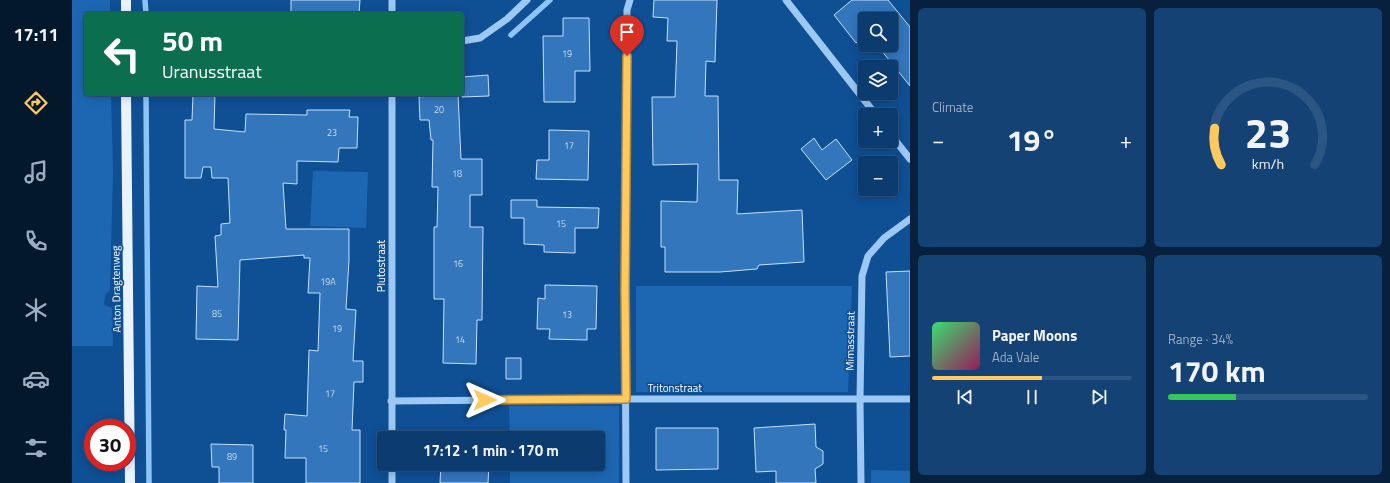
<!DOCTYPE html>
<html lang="en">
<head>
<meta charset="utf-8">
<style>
	body { margin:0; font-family:"Titillium Web",sans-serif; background:#144274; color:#f1f3f6; height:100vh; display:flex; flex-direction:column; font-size:15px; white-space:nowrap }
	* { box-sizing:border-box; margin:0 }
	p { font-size:13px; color:#9aadc3 }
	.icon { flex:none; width:22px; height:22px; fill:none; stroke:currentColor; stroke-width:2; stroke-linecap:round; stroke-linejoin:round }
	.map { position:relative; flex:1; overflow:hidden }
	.sheet { display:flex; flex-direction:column; gap:8px; padding:8px; background:#06203d; width:480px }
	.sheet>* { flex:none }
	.hud { position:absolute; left:12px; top:12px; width:380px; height:84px; border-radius:4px; box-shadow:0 2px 10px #0003,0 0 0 1px #2b5582; background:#0b6e4f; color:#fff; overflow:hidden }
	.fabs { position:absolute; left:786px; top:12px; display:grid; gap:8px }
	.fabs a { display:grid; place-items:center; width:40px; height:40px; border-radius:4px; background:#0b3b6f; box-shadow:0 2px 10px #0003,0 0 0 1px #2b5582; font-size:20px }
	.speed { position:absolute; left:12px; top:419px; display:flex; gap:8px; font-size:20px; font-weight:700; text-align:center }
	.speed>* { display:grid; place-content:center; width:52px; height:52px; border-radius:50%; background:#0b3b6f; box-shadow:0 2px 10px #0003,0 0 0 1px #2b5582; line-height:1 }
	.speed .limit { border:6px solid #d22; background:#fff; color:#111 }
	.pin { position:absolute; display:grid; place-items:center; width:34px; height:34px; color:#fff; margin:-41px -17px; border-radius:50% 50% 50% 0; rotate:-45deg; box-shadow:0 0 4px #0007 }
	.pin .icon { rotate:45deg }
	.me { position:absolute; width:44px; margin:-22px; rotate:90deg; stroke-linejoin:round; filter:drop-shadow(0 0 3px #0008) }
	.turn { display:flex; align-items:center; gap:14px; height:84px; padding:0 12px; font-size:18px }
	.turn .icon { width:52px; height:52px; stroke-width:2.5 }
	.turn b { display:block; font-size:28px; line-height:34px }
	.big { font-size:30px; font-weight:700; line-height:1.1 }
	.sheet .tile { flex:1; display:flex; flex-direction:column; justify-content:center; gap:6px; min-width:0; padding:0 14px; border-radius:6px; background:#144274 }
	.sheet .dial { align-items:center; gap:0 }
	.dial svg { height:104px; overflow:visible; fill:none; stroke:#2b5582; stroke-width:7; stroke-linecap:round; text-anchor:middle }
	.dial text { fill:#f1f3f6; stroke:none }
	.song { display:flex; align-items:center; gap:12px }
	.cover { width:48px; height:48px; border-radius:6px; background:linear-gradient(135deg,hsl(140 70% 55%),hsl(330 70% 35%)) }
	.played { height:4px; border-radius:2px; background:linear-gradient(90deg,#ffc95f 55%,#2b5582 55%) }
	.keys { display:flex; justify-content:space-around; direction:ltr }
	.heat { display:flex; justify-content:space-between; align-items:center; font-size:22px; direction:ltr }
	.charge { height:6px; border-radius:3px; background:linear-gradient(90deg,#34c759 34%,#2b5582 0) }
	.sheet .tiles { flex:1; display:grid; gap:8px; grid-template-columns:repeat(2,1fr) }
	.trip { position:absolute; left:305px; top:431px; width:228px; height:40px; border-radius:4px; background:#0b3b6f; box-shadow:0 2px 10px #0003,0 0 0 1px #2b5582; font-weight:700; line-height:40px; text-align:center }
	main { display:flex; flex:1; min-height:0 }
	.tab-bar { display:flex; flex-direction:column; width:72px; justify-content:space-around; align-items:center; background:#04182c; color:#9aadc3 }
	.tab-bar .icon { width:28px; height:28px }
	.tab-bar .selected { color:#ffc95f }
	.tab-bar b { font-size:18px; color:#f1f3f6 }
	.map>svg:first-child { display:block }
	.green { fill:#1d67b2 }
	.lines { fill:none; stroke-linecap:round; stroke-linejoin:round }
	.stream { stroke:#8dc4f8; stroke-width:5.5 }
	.building { fill:#3376bc; stroke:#c3e1fe }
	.minor { stroke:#9bc8f4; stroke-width:7 }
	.major { stroke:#e9f2ff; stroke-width:10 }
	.route-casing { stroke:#a6833e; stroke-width:10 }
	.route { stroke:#ffc95f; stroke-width:7 }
	.labels { text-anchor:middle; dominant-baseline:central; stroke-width:3.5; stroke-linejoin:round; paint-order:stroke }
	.number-label { font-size:9px; fill:#cde }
	.street-label { font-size:11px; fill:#fff; stroke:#0f4f94 }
</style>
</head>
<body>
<main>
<nav class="tab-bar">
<b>17:11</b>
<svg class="icon selected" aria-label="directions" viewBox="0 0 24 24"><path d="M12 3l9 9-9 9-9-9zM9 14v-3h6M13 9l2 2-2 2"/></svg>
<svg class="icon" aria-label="music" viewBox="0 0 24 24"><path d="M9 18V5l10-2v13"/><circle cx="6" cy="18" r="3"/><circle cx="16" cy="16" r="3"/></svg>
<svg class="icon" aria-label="phone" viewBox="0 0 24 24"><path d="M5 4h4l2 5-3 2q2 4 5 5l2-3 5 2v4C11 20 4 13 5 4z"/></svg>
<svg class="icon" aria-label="climate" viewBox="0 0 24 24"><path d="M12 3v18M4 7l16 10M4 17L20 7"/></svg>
<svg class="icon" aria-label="car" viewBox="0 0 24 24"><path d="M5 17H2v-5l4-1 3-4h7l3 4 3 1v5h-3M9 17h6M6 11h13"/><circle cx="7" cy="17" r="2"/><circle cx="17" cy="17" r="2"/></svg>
<svg class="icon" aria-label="filters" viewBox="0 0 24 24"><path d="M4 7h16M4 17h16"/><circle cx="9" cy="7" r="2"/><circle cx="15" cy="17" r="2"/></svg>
</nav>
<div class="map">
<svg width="838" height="483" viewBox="0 0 838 483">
	<rect width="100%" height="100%" fill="#0f4f94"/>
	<path class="green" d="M 0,0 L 38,0 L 38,14 L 14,14 L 14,94 L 39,94 L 41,171 L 38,290 L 33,295 L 32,305 L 40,308 L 41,346 L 0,346 Z
		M 241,171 L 296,172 L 294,228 L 238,226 Z
		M 564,286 L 780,286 L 776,392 L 564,392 Z
		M 437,406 L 547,406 L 547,483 L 438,483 L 438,464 L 526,464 L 526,438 L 438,438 Z
		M 799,470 L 838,471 L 838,483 L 799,483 Z"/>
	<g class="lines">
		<path class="stream" d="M 73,0 L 74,14
			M 439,35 L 478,0
			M 74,94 L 77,483"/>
	</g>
	<path class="building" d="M 219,0 L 288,0 L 287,14 L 219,14 Z
		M 582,0 L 645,0 L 643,62 L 634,61 L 633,96 L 646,96 L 647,180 L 666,180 L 665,214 L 730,210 L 732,262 L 687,265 L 685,269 L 648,272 L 593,272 L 593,247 L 589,247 L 589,201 L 625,202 L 626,164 L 581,165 L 580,97 L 603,97 L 605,41 L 595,41 L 596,18 L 581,17 Z
		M 780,0 L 816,0 L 838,27 L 838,86 L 805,45 L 819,45 L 819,19 L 793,19 L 793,36 L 784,43 L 762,15 Z
		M 491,18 L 517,18 L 518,71 L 503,71 L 503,102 L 472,102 L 471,36 L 491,36 Z
		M 416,75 L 417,96 L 390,97 L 390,77 Z
		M 121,94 L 143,94 L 142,129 L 173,132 L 174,114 L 235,115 L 235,110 L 278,110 L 277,117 L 286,117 L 285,148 L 267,148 L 266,162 L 225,161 L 225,184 L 211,183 L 214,229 L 277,229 L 277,260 L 274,309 L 284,310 L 281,361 L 291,361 L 291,382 L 282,382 L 280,430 L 288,430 L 288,483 L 234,483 L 234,458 L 213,458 L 214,430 L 212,430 L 213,414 L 235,416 L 237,350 L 246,351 L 248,293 L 236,293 L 238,258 L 232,258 L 232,255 L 168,260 L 166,340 L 124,339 L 125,286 L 146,287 L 143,236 L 149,235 L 149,224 L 158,223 L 156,178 L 140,178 L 139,167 L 131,167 L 129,178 L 113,178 L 113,120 L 120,120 Z
		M 357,94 L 386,94 L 389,159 L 410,159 L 410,195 L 398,195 L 398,227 L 411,227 L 410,320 L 405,320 L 404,364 L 371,363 L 372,299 L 362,299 L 362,227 L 365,227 L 366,187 L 360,187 L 361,140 L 359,140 L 357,120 L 348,120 L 347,97 L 357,96 Z
		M 477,130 L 517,131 L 516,180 L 464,179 L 465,160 L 477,160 Z
		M 742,138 L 750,150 L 764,139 L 780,160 L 754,180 L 729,149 Z
		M 439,200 L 465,200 L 465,207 L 527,208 L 526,228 L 503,228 L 503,253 L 472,252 L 472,245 L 452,244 L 452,218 L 439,218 Z
		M 838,271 L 838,356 L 818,357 L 814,272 Z
		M 473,285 L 525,286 L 524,329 L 515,329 L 515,340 L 477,339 L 478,329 L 465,329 L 466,298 L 473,299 Z
		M 434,358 L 449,358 L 449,379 L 434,379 Z
		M 743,424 L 744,447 L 751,451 L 751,464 L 743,469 L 744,483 L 704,483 L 704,471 L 684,472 L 682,428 Z
		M 584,428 L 646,428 L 646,469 L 584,470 Z
		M 139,444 L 181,445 L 181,483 L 147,483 L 147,467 L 140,467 Z
		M 369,464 L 417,464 L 416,483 L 368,483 Z"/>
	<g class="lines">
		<path class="minor" d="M 320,0 L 320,14
			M 714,0 L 804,115
			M 390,41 L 408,38 L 435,19 L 455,0
			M 819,135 L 838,159
			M 319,401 L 554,399 L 838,399
			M 320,438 L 320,94
			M 320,464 L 320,483
			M 554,483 L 553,289 L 555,10 L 558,0
			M 789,483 L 788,400 L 790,276 L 796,256 L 812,238 L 838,219"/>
		<path class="major" d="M 54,0 L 54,14
			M 54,94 L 58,483"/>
	</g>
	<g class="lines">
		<defs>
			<path id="route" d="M 413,400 L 554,399 L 553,289 L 555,56"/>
		</defs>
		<use href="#route" class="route-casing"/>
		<use href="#route" class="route"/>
	</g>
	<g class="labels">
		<g class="number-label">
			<text x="495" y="53">19</text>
			<text x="367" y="109">20</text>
			<text x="260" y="132">23</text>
			<text x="497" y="145">17</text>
			<text x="385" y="173">18</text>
			<text x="489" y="223">15</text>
			<text x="386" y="263">16</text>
			<text x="256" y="281">19A</text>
			<text x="145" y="313">85</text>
			<text x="495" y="314">13</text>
			<text x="265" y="328">19</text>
			<text x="388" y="339">14</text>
			<text x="258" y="393">17</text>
			<text x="251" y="448">15</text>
			<text x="160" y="456">89</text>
		</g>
		<g class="street-label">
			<text transform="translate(309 266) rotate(-90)">Plutostraat</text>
			<text transform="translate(44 289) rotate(-91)">Anton Dragtenweg</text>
			<text transform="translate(778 341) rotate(-89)">Mimasstraat</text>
			<text x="603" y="388">Tritonstraat</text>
		</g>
	</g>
</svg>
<div class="fabs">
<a><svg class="icon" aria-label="search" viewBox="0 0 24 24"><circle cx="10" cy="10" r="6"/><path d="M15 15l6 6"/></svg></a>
<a><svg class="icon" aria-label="layers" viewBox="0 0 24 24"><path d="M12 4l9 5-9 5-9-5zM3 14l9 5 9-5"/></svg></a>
<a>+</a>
<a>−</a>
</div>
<div class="speed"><div class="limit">30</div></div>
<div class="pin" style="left:555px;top:56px;background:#d93025"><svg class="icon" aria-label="arrive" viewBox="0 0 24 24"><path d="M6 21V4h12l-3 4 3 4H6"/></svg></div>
<svg class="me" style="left:413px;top:400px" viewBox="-20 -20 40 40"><path d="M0-17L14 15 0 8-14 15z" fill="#ffc95f" stroke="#fff" stroke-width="4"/></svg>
<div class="trip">17:12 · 1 min · 170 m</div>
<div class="hud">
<div class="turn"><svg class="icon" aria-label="left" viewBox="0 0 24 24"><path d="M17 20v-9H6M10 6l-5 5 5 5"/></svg><div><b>50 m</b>Uranusstraat</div></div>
</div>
</div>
<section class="sheet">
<div class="tiles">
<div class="tile"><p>Climate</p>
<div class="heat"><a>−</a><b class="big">19°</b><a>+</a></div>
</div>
<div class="tile dial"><svg viewBox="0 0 100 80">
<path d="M14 69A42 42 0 1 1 86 69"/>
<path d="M14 69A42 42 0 0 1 9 41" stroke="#ffc95f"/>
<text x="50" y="56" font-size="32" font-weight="700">23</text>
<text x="50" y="72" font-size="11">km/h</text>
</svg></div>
<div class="tile">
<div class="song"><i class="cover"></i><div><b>Paper Moons</b><p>Ada Vale</p></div></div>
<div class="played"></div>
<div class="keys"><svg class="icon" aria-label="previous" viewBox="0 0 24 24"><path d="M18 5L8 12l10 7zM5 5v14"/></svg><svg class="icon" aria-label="pause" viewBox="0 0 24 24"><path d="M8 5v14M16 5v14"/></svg><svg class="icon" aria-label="next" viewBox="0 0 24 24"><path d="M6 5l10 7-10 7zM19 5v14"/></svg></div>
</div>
<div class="tile"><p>Range · 34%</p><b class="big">170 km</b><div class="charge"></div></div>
</div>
</section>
</main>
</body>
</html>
